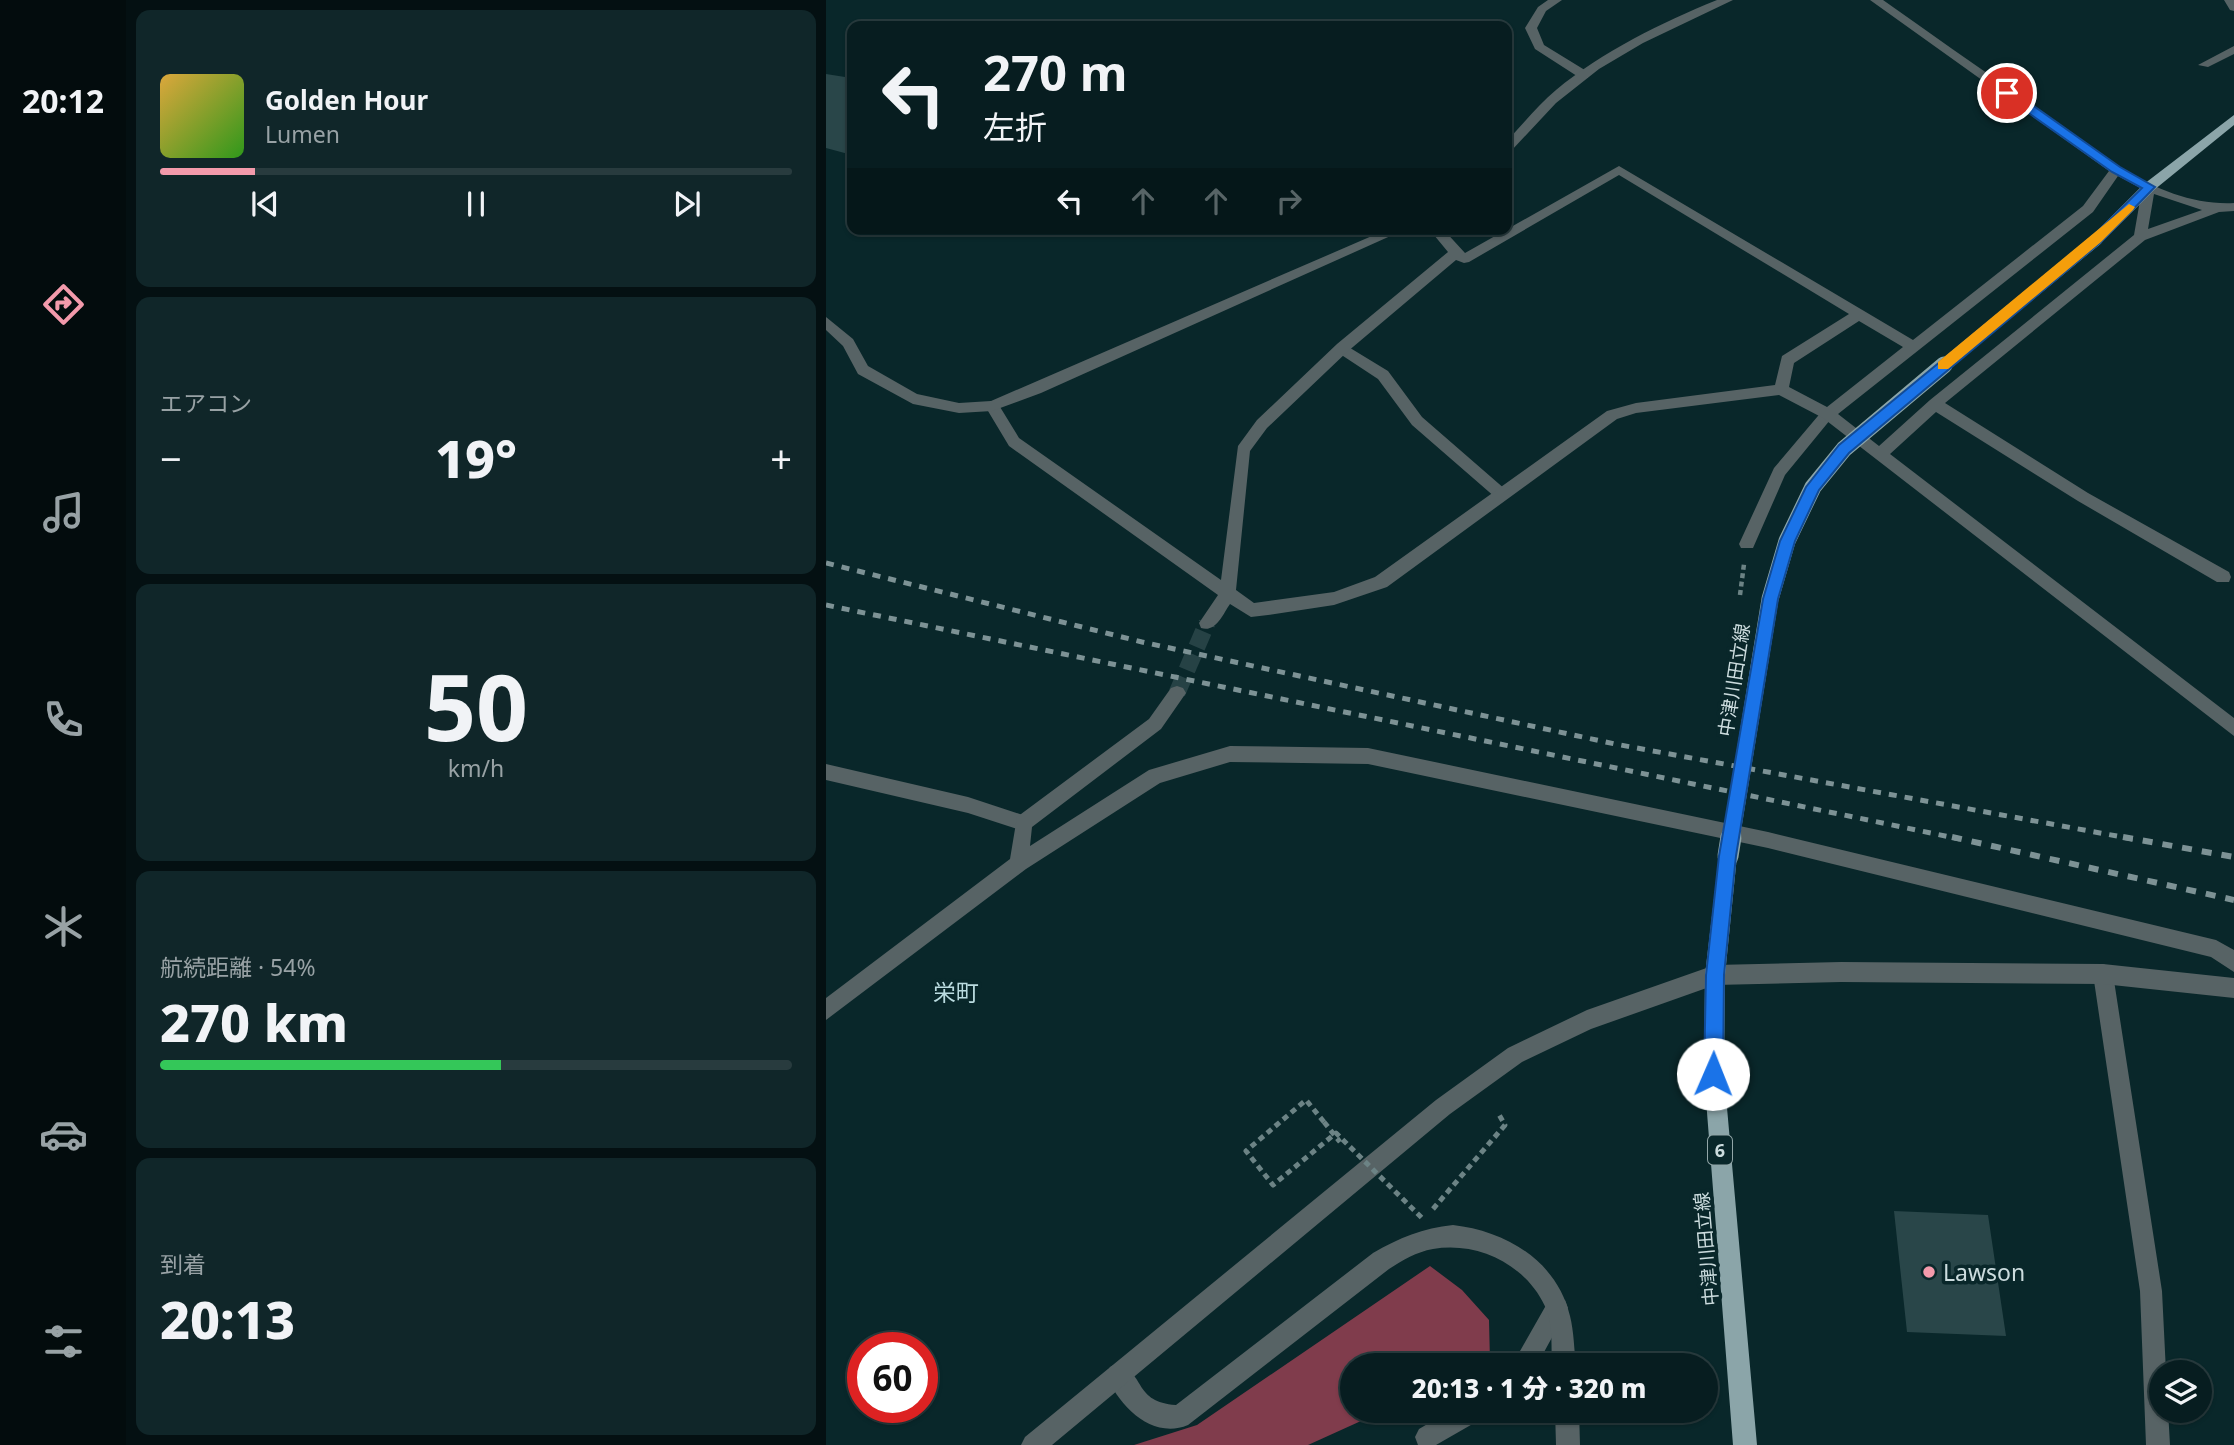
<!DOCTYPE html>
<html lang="ja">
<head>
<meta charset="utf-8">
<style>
	body { margin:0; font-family:"Noto Sans","Noto Sans JP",sans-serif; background:#102629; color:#f1f3f6; height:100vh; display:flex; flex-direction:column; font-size:26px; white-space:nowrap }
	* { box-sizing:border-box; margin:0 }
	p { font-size:23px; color:#98a2a5 }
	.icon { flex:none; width:38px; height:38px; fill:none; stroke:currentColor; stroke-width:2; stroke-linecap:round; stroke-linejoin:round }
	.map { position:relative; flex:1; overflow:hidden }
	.drawer { display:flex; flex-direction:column; gap:10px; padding:10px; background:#041012; width:700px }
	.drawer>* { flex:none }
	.guide { position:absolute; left:21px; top:21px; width:665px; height:214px; border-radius:14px; box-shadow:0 2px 5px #0004,0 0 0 2px #283b3e; background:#071d20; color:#f1f3f6; overflow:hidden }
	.buttons { position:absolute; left:1323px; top:1360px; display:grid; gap:14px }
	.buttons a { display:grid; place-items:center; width:63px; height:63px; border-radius:50%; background:#071d20; box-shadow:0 2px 5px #0004,0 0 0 2px #283b3e; font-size:35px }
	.speed { position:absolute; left:21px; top:1332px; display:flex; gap:14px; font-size:35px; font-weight:700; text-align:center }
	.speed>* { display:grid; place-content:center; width:91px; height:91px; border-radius:50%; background:#071d20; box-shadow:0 2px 5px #0004,0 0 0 2px #283b3e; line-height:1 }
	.speed .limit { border:10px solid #d22; background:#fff; color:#111 }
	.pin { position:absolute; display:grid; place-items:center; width:60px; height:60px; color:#fff; margin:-30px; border:4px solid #fff; border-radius:50%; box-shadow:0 2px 7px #0007 }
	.me { position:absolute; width:77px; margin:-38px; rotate:1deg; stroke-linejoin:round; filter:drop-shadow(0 0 5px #0008) }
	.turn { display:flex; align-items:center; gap:24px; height:147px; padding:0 21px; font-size:32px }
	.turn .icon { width:91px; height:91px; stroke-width:2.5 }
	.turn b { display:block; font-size:49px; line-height:60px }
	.lanes { display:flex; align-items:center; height:66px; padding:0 21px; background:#0003; justify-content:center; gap:35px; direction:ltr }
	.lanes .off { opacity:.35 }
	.big { font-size:52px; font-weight:800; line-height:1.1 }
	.drawer .widget { flex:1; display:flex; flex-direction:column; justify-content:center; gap:10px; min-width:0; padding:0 24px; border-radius:14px; background:#102629 }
	.drawer .dial { align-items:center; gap:0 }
	.dial b { font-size:91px; line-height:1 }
	.song { display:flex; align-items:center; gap:21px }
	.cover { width:84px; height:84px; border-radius:10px; background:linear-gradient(135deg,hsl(40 70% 55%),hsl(110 70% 35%)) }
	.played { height:7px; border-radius:4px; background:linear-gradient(90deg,#f39aab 15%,#283b3e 15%) }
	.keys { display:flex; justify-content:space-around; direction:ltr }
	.heat { display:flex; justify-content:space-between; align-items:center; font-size:38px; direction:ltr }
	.charge { height:10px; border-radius:5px; background:linear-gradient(90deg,#34c759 54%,#283b3e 0) }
	.trip { position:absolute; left:514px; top:1353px; width:378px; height:70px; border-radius:35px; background:#071d20; box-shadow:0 2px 5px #0004,0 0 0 2px #283b3e; font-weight:800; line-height:70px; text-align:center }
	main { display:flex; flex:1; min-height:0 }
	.menu { display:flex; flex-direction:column; width:126px; justify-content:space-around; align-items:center; background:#030c0d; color:#98a2a5 }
	.menu .icon { width:49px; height:49px }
	.menu .on { color:#f39aab }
	.menu b { font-size:32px; color:#f1f3f6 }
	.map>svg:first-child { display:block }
	.forest { fill:#803c4c }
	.building { fill:#294649 }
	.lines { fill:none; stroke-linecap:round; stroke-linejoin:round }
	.minor-tunnel { stroke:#264245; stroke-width:17; stroke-dasharray:17 8; stroke-linecap:butt }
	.path-far1 { stroke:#6c8385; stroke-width:4.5; stroke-dasharray:5 3.5; stroke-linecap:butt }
	.path { stroke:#6c8385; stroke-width:5; stroke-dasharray:6 4.5; stroke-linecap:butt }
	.service { fill:#576365; fill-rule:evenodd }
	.minor { fill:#576365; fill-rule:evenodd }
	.tertiary { fill:#576365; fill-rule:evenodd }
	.primary { fill:#8ba5a9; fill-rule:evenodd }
	.rail-far1 { stroke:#7d9295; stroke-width:5; stroke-dasharray:8 8; stroke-linecap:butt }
	.rail { stroke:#7d9295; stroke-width:6; stroke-dasharray:10 10; stroke-linecap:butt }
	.path-bridge { stroke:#6c8385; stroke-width:5; stroke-dasharray:6 4.5; stroke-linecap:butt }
	.primary-bridge-far2 { stroke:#8ba5a9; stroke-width:12 }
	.primary-bridge-far1 { stroke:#8ba5a9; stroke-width:17 }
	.primary-bridge { stroke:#8ba5a9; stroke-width:21 }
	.route { fill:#1a73e8; stroke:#114b97; stroke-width:2 }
	.slow { fill:#f59e0b }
	.poi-dot { fill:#f39aab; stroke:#09272a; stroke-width:2.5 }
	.labels { text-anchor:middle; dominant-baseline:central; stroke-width:7; stroke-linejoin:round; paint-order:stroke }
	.shield { fill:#09272a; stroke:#92a6a8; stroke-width:2 }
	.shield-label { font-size:18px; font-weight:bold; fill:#ccdcde }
	.street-label { font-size:19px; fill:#ccdcde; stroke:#09272a }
	.quarter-label { font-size:23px; fill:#badbdf; stroke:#09272a }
	.near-poi-label { font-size:23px; fill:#ccdcde; stroke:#09272a; text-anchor:start }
</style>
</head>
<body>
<main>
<nav class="menu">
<b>20:12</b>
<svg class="icon on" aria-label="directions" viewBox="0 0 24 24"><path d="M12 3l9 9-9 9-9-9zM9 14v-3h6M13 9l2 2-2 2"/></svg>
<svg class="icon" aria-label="music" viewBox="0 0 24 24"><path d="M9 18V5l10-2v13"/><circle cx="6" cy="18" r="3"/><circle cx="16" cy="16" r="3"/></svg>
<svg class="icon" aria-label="phone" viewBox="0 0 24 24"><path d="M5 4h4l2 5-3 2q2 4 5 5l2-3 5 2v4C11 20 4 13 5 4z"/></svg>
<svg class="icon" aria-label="climate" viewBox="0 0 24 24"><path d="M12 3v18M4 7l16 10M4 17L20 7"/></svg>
<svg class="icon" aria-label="car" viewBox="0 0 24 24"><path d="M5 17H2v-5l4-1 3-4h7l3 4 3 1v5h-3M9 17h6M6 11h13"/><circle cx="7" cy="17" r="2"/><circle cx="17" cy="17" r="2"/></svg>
<svg class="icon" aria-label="filters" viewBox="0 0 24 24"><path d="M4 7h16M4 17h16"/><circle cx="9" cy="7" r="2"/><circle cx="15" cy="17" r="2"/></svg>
</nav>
<section class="drawer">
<div class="widget">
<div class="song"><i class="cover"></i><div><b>Golden Hour</b><p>Lumen</p></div></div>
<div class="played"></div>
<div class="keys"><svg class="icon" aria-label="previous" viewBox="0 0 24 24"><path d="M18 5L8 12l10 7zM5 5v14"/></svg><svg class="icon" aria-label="pause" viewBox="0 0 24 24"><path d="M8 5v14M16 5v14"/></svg><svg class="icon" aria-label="next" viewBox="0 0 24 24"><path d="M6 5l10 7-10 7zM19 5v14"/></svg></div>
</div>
<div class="widget"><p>エアコン</p>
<div class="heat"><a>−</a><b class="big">19°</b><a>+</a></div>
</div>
<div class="widget dial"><b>50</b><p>km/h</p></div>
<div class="widget"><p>航続距離 · 54%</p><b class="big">270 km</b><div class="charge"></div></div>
<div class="widget"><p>到着</p><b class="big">20:13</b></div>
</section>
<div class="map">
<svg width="1408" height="1445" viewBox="0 0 1408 1445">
	<rect width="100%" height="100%" fill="#09272a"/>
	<path class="forest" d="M 604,1266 L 636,1290 L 663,1320 L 664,1362 L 657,1365 L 527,1365 L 527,1410 L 557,1411 L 482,1445 L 308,1445 L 371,1425 Z"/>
	<path class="building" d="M 0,74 L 19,77 L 26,84 L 26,155 L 0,148 Z
		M 1068,1211 L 1162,1215 L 1180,1336 L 1081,1332 Z"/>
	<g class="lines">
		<path class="minor-tunnel" d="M 351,693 L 381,623"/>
		<path class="path-far1" d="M 914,595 L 918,564"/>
		<path class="path" d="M 498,1122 L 514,1142
			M 607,1209 L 679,1125 L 672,1113"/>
		<path class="service" d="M 516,343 L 562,371 L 596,417 L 680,490 L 683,494 L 680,498 L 670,498 L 586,425 L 552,379 L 511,352 L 509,348 Z
			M 1002,409 L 1009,414 L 959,475 L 927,548 L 915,548 L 913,544 L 948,468 L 997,410 Z
			M 0,764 L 142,797 L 203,817 L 206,823 L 203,829 L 197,831 L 142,813 L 0,780 Z
			M 1277,964 L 1284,967 L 1287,974 L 1336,1291 L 1340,1372 L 1335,1372 L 1335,1410 L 1342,1410 L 1344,1445 L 1320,1445 L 1314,1291 L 1267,974 L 1270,967 Z
			M 731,1297 L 739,1300 L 742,1308 L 711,1365 L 686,1365 L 723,1300 Z
			M 625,1410 L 661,1410 L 657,1418 L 610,1445 L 592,1445 L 589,1437 L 593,1429 Z"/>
		<path class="minor" d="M 722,0 L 736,0 L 720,11 L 711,28 L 718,45 L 762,72 L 762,78 L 754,78 L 709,49 L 699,28 L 712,7 Z
			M 1044,0 L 1057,0 C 1104,33 1150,66 1197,98 C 1258,141 1328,207 1408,203 L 1408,211 L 1393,212 L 1319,240 L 1119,403 L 1262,493 L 1403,572 L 1405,577 L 1403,582 L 1391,582 L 1252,501 L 1110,412 L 1064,454 L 1408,718 L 1408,736 L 997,418 L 953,395 L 810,413 L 791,419 L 561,587 L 508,605 L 442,615 L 425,617 L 404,604 C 397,614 390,633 375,628 L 373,623 L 392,595 L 183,446 L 159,406 L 161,402 L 171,402 L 193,438 L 395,580 L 412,446 L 431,420 L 511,344 L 622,252 L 603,229 L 617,229 L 639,253 L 793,166 L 1087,340 L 1257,206 L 1283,171 ZM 793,175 L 1023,314 L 956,356 L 949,385 L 810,403 L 781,411 L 549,577 L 508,592 L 428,603 L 410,590 L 424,451 L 441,428 L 521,352 L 630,260 L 638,263 L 643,262 ZM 1292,176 L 1316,189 L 1308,235 L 1104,400 L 1053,446 L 1012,414 L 1267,212 ZM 1328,194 L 1376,210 L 1322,229 ZM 1033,321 L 1077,347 L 1001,407 L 963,387 L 968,363 Z
			M 1398,0 L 1408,0 L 1408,11 L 1404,10 Z
			M 1408,46 L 1408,54 L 1382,67 L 1372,65 Z
			M 351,686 L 357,688 L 360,693 L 335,729 L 206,827 L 204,846 L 323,770 L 404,746 L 542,748 L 942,832 L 1390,940 L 1408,950 L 1408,972 L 1385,957 L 942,848 L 542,764 L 404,762 L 334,783 L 200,869 L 0,1020 L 0,998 L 184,859 L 191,817 L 323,719 L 345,688 Z
			M 627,1225 C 680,1231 731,1261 744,1316 C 748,1332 748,1349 750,1365 L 726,1365 C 725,1348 727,1328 721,1311 C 703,1266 653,1241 607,1249 C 590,1252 577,1260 563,1269 L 362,1425 C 326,1440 293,1406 280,1375 L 284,1367 L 292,1363 C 320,1375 308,1402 350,1405 L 547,1253 C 573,1238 597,1228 627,1225 Z
			M 729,1410 L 753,1410 L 754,1445 L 730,1445 Z"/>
		<path class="tertiary" d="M 891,0 L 907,0 L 817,43 L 773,69 L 730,103 L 685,151 L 681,152 L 681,141 C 697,124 712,105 730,90 C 777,51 835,23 891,0 Z
			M 562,229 L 580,229 L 215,393 L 166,411 L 133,413 L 87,404 L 32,374 L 17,346 L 0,330 L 0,317 L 27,339 L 42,366 L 91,394 L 133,403 L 165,401 Z
			M 1015,962 L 1277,964 L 1408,978 L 1408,998 L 1277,984 L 1015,982 L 889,985 L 765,1029 L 696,1062 L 624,1114 L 226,1445 L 195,1445 L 199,1437 L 610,1100 L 682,1048 L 761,1010 L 889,965 Z"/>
		<path class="primary" d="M 1408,115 L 1408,125 L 1328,190 L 1276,242 L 1266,242 L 1266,236 L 1318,184 Z
			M 902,847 L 909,850 L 911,856 L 899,975 L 898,1074 L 931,1445 L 907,1445 L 878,1074 L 879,975 L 893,856 L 895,850 Z"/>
		<path class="rail-far1" d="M 0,563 L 316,642 L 789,744 L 1307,839
			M 0,605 L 1134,839"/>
		<path class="rail" d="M 1126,837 L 1408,900
			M 1297,837 L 1408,857"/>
		<path class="path-bridge" d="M 498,1122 L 480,1100 L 420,1151 L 447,1185 L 510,1133 L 597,1219"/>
		<path class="primary-bridge-far2" d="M 1116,367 L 1271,239"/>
		<path class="primary-bridge-far1" d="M 905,839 L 944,599 L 961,541 L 987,487 L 1018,449 L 1118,365"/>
		<path class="primary-bridge" d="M 902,856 L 905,837"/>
	</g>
	<path class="route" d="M 1177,90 L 1185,90 L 1294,167 L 1329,187 L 1275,242 L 1023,453 L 993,490 L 969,541 L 952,599 L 910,856 L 898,975 L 897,1074 L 894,1080 L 887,1083 L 881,1080 L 878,1074 L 880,975 L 893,856 L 937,599 L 954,541 L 980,487 L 1013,445 L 1267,236 L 1316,188 L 1286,172 L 1177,95 Z"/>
	<path class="slow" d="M 1303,204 L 1309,207 L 1307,210 L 1275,242 L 1122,369 L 1112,369 L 1112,362 Z"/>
	<circle class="poi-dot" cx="1103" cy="1272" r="7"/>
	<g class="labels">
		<rect class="shield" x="882" y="1135.5" width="24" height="29" rx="5"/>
		<g class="shield-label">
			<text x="894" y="1150">6</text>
		</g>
		<g class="street-label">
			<text transform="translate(908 680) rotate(-81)">中津川田立線</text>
			<text transform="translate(880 1249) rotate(-95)">中津川田立線</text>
		</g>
		<g class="quarter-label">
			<text x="130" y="992">栄町</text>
		</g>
		<g class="near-poi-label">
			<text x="1117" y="1272">Lawson</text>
		</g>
	</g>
</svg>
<div class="buttons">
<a><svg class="icon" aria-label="layers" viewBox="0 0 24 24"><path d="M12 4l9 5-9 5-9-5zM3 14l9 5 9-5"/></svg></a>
</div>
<div class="speed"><div class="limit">60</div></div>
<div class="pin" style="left:1181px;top:93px;background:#d93025"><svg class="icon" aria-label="arrive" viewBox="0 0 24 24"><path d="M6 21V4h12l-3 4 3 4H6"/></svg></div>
<svg class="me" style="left:887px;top:1074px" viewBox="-20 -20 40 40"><circle r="19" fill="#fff"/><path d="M0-13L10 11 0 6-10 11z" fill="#1a73e8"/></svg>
<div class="trip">20:13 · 1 分 · 320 m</div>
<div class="guide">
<div class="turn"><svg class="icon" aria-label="left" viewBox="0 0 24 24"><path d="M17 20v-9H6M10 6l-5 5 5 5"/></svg><div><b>270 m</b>左折</div></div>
<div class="lanes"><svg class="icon" aria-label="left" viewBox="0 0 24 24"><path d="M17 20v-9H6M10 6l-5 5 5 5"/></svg><svg class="icon off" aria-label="ahead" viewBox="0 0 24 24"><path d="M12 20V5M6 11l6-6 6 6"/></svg><svg class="icon off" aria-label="ahead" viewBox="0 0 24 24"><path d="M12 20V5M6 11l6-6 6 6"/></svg><svg class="icon off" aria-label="right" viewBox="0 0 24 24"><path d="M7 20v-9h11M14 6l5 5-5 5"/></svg></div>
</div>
</div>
</main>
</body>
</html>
